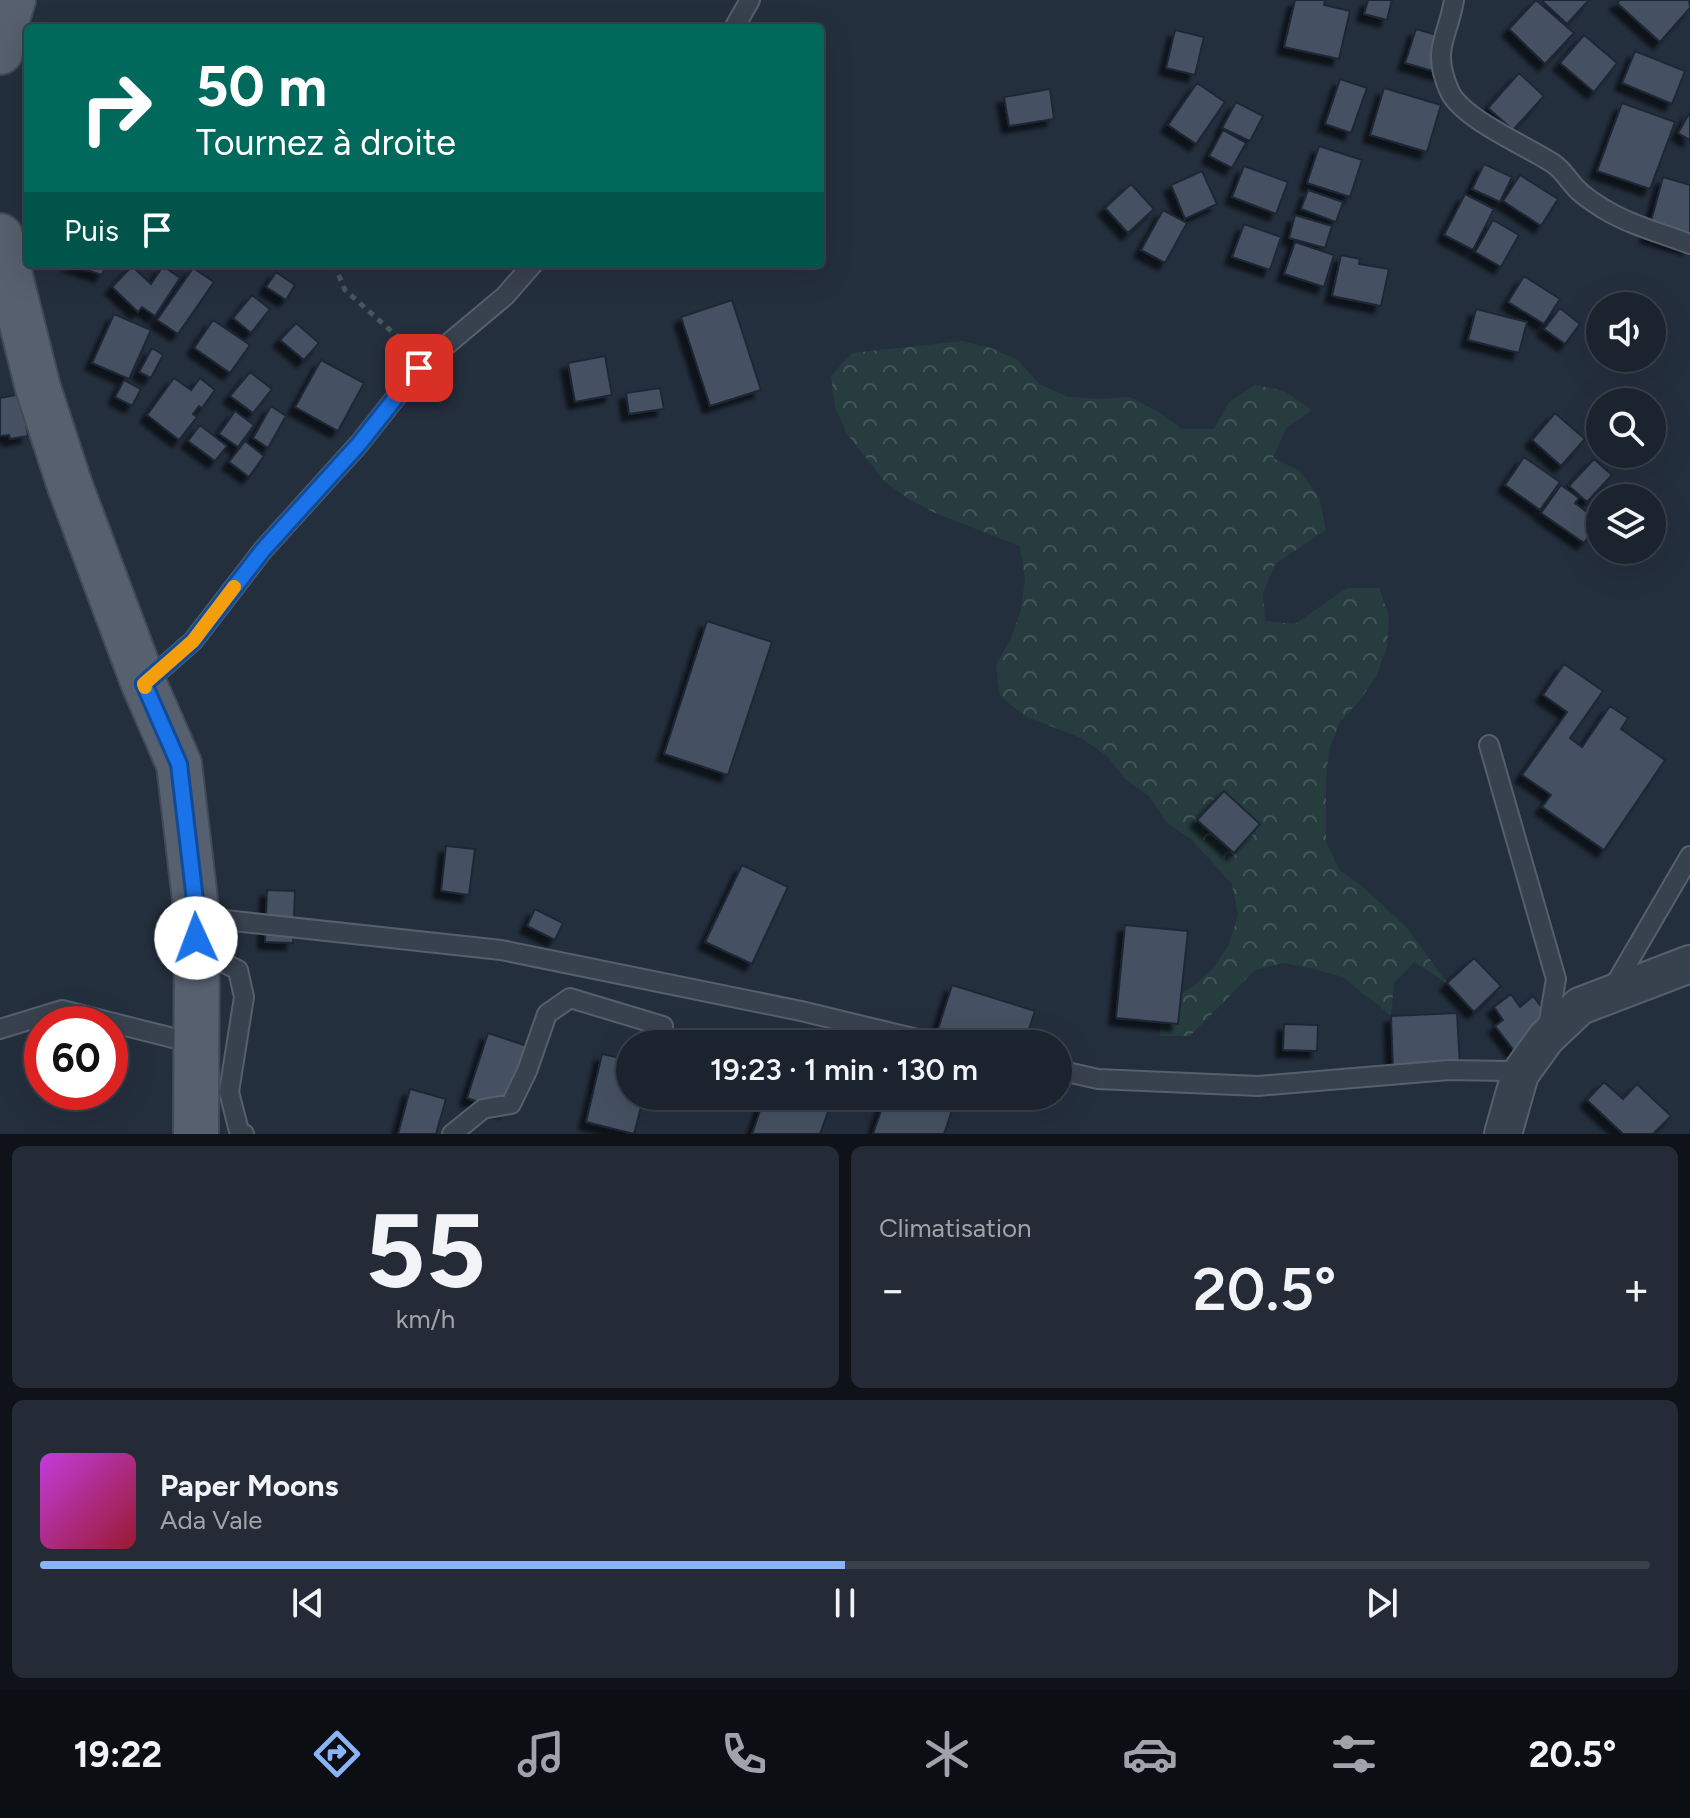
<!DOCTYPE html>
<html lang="fr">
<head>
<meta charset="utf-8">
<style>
	body { margin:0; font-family:Figtree,sans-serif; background:#242b36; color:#f1f3f6; height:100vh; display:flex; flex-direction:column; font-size:30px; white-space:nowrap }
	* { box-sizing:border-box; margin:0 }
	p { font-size:26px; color:#a0a4aa }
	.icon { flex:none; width:44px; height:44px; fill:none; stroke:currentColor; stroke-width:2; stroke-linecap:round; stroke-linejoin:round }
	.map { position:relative; height:1134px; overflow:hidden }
	.side { display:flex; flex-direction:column; gap:12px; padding:12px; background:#0f1319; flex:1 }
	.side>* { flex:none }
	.banner { position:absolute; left:24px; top:24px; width:800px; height:244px; border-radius:8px; box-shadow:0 8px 32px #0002,0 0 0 2px #39404a; background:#00695c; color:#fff; overflow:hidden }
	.buttons { position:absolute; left:1586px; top:292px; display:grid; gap:16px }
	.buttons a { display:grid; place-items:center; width:80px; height:80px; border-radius:50%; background:#1b232e; box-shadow:0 8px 32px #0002,0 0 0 2px #39404a; font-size:40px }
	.speed { position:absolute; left:24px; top:1006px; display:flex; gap:16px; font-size:40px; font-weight:700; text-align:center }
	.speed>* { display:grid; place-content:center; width:104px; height:104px; border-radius:50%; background:#1b232e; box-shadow:0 8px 32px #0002,0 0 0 2px #39404a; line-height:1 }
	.speed .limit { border:12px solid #d22; background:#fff; color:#111 }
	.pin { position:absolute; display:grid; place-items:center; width:68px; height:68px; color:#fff; margin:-34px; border-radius:16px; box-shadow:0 4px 12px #0006 }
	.me { position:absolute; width:88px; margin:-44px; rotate:358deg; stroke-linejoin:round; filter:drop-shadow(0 0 6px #0008) }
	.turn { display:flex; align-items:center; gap:28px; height:168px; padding:0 40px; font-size:36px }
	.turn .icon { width:104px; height:104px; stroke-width:2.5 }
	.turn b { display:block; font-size:56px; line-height:68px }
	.then { display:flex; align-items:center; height:76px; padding:0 40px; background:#0003; gap:16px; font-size:30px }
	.big { font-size:60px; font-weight:600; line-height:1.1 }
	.side .card { flex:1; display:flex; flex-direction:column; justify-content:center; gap:12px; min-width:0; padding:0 28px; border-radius:12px; background:#242b36 }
	.side .dial { align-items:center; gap:0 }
	.dial b { font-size:104px; line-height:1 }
	.song { display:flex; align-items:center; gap:24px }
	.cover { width:96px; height:96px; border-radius:12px; background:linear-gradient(135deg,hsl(290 70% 55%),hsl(350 70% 35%)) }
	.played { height:8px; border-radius:4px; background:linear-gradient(90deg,#8ab4f8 50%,#39404a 50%) }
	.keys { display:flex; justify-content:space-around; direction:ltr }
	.heat { display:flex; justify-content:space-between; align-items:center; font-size:44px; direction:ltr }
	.side .tiles { flex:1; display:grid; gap:12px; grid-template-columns:1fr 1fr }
	.card:last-child { grid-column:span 2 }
	.trip { position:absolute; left:616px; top:1030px; width:456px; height:80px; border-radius:40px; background:#1b232e; box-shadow:0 8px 32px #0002,0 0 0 2px #39404a; font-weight:600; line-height:80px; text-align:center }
	.dock { display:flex; height:128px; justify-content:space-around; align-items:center; background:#0b0e12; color:#a0a4aa }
	.dock .icon { width:56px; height:56px }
	.dock .selected { color:#8ab4f8 }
	.dock b { font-size:36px; color:#f1f3f6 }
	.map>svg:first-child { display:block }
	.forest { fill:url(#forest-crowns) }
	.building { fill:#455162; stroke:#1f2835; stroke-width:2; filter:url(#shadow) }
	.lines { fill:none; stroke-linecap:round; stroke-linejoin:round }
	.lane-casing { stroke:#565f6c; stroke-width:22 }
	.street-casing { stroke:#565f6c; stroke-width:40 }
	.primary-casing { stroke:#414a57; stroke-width:48 }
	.path { stroke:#44595c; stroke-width:5; stroke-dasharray:6 6; stroke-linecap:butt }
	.lane { stroke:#38414e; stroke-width:18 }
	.street { stroke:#38414e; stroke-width:36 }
	.primary { stroke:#56606e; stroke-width:44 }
	.route-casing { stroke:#114b97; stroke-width:20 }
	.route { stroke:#1a73e8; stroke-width:14 }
	.slow { stroke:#f59e0b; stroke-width:14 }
</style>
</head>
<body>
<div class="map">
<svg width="1690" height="1134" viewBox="0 0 1690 1134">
	<defs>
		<pattern id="forest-crowns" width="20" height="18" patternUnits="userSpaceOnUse" patternTransform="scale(2)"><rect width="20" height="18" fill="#263c3f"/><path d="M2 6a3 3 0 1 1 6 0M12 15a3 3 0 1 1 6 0" fill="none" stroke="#435659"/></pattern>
		<filter id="shadow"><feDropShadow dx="-7" dy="7" stdDeviation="2" flood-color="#0009"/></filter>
	</defs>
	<rect width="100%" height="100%" fill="#242f3e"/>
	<path class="forest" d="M 962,341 L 991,348 L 1018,360 L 1039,384 L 1068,397 L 1100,399 L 1130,397 L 1158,412 L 1182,429 L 1214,429 L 1229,402 L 1255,385 L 1284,391 L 1312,410 L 1286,428 L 1273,458 L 1300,471 L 1319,497 L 1326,530 L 1275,564 L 1263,593 L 1265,621 L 1295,624 L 1347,588 L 1379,588 L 1389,616 L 1387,647 L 1377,675 L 1360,700 L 1340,722 L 1329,749 L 1326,780 L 1326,842 L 1339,870 L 1363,887 L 1407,928 L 1447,983 L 1414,962 L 1394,983 L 1391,1016 L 1343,977 L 1314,969 L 1283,963 L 1255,970 L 1190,1036 L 1160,1036 L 1161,1004 L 1188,990 L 1212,970 L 1229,944 L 1238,915 L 1232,884 L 1191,839 L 1166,822 L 1149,796 L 1125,779 L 1106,755 L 1081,738 L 1025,716 L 1000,696 L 996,665 L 1011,638 L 1021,610 L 1025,578 L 1020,546 L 935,513 L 909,499 L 885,482 L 847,434 L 835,407 L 831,376 L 852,353 Z"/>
	<path class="building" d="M 1295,0 L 1325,0 L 1324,5 L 1350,11 L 1339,59 L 1284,47 Z
		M 1368,0 L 1392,0 L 1387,20 L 1364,14 Z
		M 1536,0 L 1574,33 L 1545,64 L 1509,29 Z
		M 1541,0 L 1589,0 L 1567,24 Z
		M 1620,0 L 1689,0 L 1690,8 L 1660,42 L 1617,3 Z
		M 1416,29 L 1454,40 L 1443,74 L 1405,63 Z
		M 1175,30 L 1204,37 L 1195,75 L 1166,68 Z
		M 1584,35 L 1617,63 L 1594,92 L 1560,63 Z
		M 1635,51 L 1685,71 L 1672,104 L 1622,83 Z
		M 1519,73 L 1544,96 L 1513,130 L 1488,108 Z
		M 1340,79 L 1367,88 L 1351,133 L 1325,124 Z
		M 1197,83 L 1225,102 L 1196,144 L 1168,125 Z
		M 1384,88 L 1441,105 L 1427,152 L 1370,135 Z
		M 1050,89 L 1054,119 L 1009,126 L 1004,97 Z
		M 1236,102 L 1263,116 L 1250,141 L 1222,128 Z
		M 1622,103 L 1675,122 L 1650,189 L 1597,171 Z
		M 1690,112 L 1690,140 L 1678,133 Z
		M 1223,130 L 1246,143 L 1232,168 L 1209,156 Z
		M 1319,146 L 1362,160 L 1350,197 L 1307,183 Z
		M 1484,164 L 1512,177 L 1500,202 L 1472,189 Z
		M 1244,166 L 1288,182 L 1276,214 L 1232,197 Z
		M 1202,171 L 1217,204 L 1185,219 L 1171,185 Z
		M 1520,175 L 1558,199 L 1541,226 L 1503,201 Z
		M 1663,177 L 1690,185 L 1690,248 L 1647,236 Z
		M 1131,184 L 1154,209 L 1128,233 L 1105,208 Z
		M 1308,190 L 1343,202 L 1336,222 L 1301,209 Z
		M 1465,194 L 1494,209 L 1473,250 L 1444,235 Z
		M 1163,210 L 1187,223 L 1165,263 L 1141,250 Z
		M 1295,215 L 1332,226 L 1325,248 L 1289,238 Z
		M 1493,220 L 1519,235 L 1501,267 L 1475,252 Z
		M 1244,224 L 1281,237 L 1270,270 L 1232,257 Z
		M 1295,242 L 1334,255 L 1324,287 L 1284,274 Z
		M 1341,255 L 1360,259 L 1359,264 L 1389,269 L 1381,306 L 1332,296 Z
		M 68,264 L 106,264 L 102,275 Z
		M 132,266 L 151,284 L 163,266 L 180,278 L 155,316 L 142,307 L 138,312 L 112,287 Z
		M 193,268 L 214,282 L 178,334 L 157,320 Z
		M 276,272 L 295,285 L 286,300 L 266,287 Z
		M 1524,276 L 1560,299 L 1544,324 L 1508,302 Z
		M 252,295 L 270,309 L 251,333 L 233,318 Z
		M 732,300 L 761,390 L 710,406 L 681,317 Z
		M 1560,308 L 1580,324 L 1565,344 L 1544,329 Z
		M 1476,309 L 1527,322 L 1519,353 L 1468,340 Z
		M 114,314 L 151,330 L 129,379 L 92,363 Z
		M 213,320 L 250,345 L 230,373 L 194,348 Z
		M 296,323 L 319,343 L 304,360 L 280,340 Z
		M 152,348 L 163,355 L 151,378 L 139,372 Z
		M 605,356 L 612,395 L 575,402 L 568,363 Z
		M 321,360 L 364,383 L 338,431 L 295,407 Z
		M 250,372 L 272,389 L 253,413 L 230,396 Z
		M 174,378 L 191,390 L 200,378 L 215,390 L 202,408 L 199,406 L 193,414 L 197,417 L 179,440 L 147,415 Z
		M 124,380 L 141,389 L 132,406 L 115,397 Z
		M 660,388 L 664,409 L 629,414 L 626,393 Z
		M 21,394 L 28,436 L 10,439 L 9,435 L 0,436 L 0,398 Z
		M 271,406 L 286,416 L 268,448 L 253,438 Z
		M 235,411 L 254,425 L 238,447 L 219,434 Z
		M 1555,413 L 1585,439 L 1561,466 L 1532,440 Z
		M 200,425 L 227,446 L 215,461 L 188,441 Z
		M 245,441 L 264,456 L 249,477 L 229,462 Z
		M 1524,457 L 1560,482 L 1540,510 L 1505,485 Z
		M 1594,459 L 1612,475 L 1587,502 L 1569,486 Z
		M 1561,485 L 1579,498 L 1575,503 L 1599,521 L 1584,543 L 1541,513 Z
		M 707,621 L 772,642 L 728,775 L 664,754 Z
		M 1564,664 L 1603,691 L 1570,738 L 1582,747 L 1610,706 L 1628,718 L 1621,729 L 1665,760 L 1604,850 L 1542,807 L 1551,795 L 1522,775 L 1567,712 L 1543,695 Z
		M 1224,791 L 1260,824 L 1234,853 L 1197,820 Z
		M 446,846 L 475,849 L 469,895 L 441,891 Z
		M 742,865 L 788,887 L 752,964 L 705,942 Z
		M 267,890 L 295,891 L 293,943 L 265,942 Z
		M 535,909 L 563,923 L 555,940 L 527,926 Z
		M 1125,925 L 1188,931 L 1178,1024 L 1116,1018 Z
		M 1474,958 L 1501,986 L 1474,1012 L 1447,983 Z
		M 952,985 L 1035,1011 L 1024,1044 L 941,1044 L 934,1042 Z
		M 1511,994 L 1520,1007 L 1533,996 L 1557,1027 L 1519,1057 L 1495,1026 L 1503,1020 L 1494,1007 Z
		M 1457,1013 L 1460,1067 L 1393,1069 L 1391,1016 Z
		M 1284,1024 L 1318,1025 L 1317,1051 L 1283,1050 Z
		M 488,1033 L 527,1046 L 506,1111 L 467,1098 Z
		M 602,1054 L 630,1060 L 630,1096 L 644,1096 L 634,1134 L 586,1122 Z
		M 1604,1082 L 1623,1099 L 1637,1084 L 1671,1116 L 1653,1134 L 1623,1134 L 1587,1100 Z
		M 410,1089 L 446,1099 L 436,1134 L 398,1134 Z
		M 765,1096 L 834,1096 L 820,1134 L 752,1134 Z
		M 886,1096 L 957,1096 L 944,1134 L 873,1134 Z"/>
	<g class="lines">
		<defs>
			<path id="lane" d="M 1454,0 C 1448,38 1431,48 1449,90 C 1460,118 1527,146 1554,164 C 1564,171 1570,183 1579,191 C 1586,198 1596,204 1604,209 C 1630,225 1661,233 1690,244
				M 734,28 L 750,0
				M 144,684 L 193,641 L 263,550 L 359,444 L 419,368 L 505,296 L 533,264
				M 1489,745 L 1556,979 L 1547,1032
				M 197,917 L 501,950 L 801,1011 L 938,1044
				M 195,959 L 218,960 L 238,970 L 244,997 L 229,1092 L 239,1131 L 244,1134
				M 1613,988 L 1690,856
				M 0,1029 L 62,1010 L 197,1044
				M 1058,1070 L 1098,1079 L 1258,1086 L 1449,1070 L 1508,1071 L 1520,1074
				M 452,1134 L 483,1109 L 511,1104 L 527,1071 L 547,1014 L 570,998 L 663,1026 L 656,1044"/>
			<path id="street" d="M 1503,1134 L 1520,1074 L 1546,1038 L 1580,1006 L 1690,964"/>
			<path id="primary" d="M 0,52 L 3,31 L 13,0
				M 0,236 L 38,388 L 70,486 L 144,684 L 179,764 L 197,917 L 196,1134"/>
		</defs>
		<use href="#lane" class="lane-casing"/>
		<use href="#street" class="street-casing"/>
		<use href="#primary" class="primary-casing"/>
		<path class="path" d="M 334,264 L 345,290 L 398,337 L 403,348"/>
		<use href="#lane" class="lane"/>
		<use href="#street" class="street"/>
		<use href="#primary" class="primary"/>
	</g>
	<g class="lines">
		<defs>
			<path id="route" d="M 196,938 L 197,917 L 179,764 L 144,684 L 193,641 L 263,550 L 359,444 L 419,368"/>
		</defs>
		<use href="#route" class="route-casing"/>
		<use href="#route" class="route"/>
		<path class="slow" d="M 145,687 L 144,684 L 193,641 L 234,587"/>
	</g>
</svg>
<div class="buttons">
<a><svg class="icon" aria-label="sound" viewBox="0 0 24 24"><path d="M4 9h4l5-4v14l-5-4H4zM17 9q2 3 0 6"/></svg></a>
<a><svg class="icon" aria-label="search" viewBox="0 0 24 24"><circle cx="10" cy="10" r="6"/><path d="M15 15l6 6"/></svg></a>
<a><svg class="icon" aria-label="layers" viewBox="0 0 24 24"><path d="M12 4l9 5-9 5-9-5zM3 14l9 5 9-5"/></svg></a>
</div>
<div class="speed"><div class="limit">60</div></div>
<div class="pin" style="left:419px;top:368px;background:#d93025"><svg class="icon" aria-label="arrive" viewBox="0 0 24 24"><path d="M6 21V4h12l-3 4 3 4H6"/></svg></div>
<svg class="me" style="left:196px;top:938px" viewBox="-20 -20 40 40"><circle r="19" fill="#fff"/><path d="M0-13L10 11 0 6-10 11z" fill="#1a73e8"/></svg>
<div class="trip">19:23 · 1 min · 130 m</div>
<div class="banner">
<div class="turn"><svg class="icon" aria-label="right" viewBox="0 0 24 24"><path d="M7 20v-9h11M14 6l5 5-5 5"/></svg><div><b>50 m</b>Tournez à droite</div></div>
<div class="then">Puis<svg class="icon" aria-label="arrive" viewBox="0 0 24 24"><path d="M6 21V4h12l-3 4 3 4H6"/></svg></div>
</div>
</div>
<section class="side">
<div class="tiles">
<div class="card dial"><b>55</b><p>km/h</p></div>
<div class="card"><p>Climatisation</p>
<div class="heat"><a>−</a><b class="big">20.5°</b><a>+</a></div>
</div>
<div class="card">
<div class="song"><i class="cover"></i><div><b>Paper Moons</b><p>Ada Vale</p></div></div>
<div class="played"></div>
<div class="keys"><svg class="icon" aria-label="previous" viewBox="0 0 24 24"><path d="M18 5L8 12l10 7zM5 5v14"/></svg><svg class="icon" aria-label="pause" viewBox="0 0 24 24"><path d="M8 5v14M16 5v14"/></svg><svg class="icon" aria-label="next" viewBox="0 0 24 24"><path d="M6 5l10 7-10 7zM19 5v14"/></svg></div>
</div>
</div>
</section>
<nav class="dock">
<b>19:22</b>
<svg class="icon selected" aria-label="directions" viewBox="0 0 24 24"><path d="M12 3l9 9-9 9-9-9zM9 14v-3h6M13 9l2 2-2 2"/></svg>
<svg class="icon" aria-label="music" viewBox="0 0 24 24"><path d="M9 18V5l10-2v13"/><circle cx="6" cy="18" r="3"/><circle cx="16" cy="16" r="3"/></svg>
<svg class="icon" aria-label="phone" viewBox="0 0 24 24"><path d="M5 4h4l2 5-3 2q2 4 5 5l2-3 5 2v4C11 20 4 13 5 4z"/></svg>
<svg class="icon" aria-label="climate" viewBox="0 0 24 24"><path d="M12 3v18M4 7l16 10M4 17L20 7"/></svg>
<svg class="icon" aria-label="car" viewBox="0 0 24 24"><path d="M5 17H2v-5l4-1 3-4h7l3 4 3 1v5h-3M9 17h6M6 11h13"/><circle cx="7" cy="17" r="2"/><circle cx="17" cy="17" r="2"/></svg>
<svg class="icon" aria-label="filters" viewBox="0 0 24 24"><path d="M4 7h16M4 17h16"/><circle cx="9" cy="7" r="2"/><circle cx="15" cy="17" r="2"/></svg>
<b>20.5°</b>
</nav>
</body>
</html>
